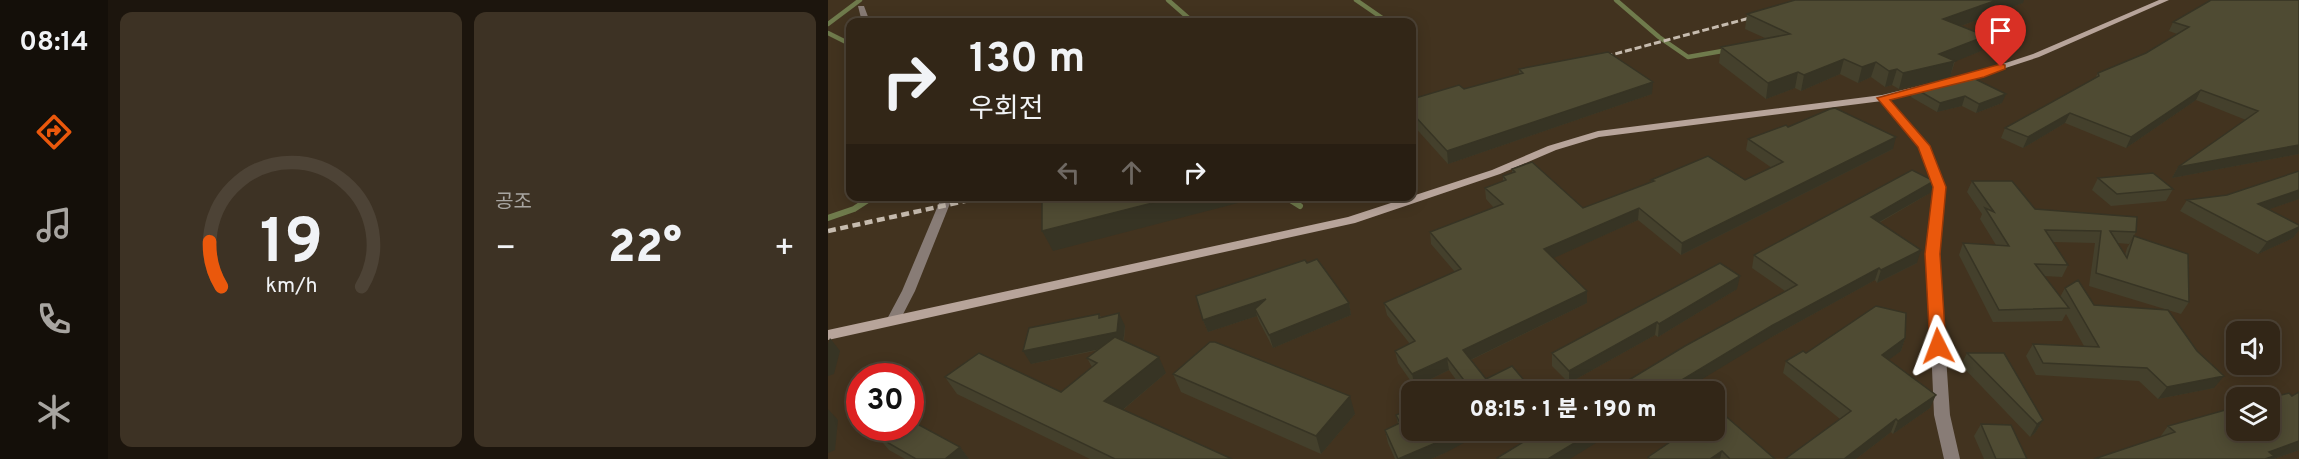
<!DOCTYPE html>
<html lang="ko">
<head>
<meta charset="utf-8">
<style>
	body { margin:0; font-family:Overpass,"Noto Sans KR",sans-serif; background:#3d3224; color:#f1f3f6; height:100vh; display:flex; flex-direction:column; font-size:22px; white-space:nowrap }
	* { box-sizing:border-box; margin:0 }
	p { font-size:20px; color:#a8a5a1 }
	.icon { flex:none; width:33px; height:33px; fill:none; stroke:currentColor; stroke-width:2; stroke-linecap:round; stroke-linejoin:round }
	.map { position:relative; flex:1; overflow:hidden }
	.details { display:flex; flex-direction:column; gap:12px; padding:12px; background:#1c150d; width:720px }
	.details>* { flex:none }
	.top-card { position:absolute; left:18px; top:18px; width:570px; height:183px; border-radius:12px; box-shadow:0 3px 15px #0003,0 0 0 2px #4d4336; background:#322617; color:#f1f3f6; overflow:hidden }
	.controls { position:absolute; left:1398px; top:321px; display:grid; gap:12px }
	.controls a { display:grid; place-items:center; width:54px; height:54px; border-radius:12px; background:#322617; box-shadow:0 3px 15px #0003,0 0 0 2px #4d4336; font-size:30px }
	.speed { position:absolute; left:18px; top:363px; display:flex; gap:12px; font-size:30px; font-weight:700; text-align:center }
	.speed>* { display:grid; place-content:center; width:78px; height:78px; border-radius:50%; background:#322617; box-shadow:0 3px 15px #0003,0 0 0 2px #4d4336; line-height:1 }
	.speed .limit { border:9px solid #d22; background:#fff; color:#111 }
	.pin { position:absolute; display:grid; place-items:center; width:51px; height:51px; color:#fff; margin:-62px -26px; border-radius:50% 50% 50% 0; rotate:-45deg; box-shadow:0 0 6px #0007 }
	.pin .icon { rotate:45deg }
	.me { position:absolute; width:66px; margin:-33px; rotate:357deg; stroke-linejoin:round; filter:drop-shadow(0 0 4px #0008) }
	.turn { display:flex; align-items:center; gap:21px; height:126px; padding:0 24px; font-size:27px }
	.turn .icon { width:78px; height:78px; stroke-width:2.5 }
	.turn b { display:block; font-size:42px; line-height:51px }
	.lanes { display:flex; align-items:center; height:57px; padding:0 24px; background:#0003; justify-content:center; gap:30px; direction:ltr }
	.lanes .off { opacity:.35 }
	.big { font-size:45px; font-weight:800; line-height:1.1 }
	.details .widget { flex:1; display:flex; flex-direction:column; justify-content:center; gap:9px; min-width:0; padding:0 21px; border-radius:12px; background:#3d3224 }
	.details .dial { align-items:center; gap:0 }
	.dial svg { height:156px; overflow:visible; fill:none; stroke:#4d4336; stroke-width:7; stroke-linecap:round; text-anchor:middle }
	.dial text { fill:#f1f3f6; stroke:none }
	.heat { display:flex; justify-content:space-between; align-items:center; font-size:33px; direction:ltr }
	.details .tiles { flex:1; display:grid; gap:12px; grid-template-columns:repeat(2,1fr) }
	.trip { position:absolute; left:573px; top:381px; width:324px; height:60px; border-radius:12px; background:#322617; box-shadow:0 3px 15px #0003,0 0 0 2px #4d4336; font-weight:800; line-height:60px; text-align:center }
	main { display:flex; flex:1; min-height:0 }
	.tab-bar { display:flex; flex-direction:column; width:108px; justify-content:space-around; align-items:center; background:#140f09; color:#a8a5a1 }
	.tab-bar .icon { width:42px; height:42px }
	.tab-bar .on { color:#ea580c }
	.tab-bar b { font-size:27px; color:#f1f3f6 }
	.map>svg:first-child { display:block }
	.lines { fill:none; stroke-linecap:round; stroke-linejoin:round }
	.stream-far1 { stroke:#6f7b4c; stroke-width:4.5 }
	.stream { stroke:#6f7b4c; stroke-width:6 }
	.minor { fill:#887c76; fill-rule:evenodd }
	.secondary { fill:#b7a49a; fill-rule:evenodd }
	.rail-far1 { stroke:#c6bbae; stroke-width:3; stroke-dasharray:7 3; stroke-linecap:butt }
	.rail { stroke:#c6bbae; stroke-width:4.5; stroke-dasharray:8 4.5; stroke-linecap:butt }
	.wall { fill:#44402c }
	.shaded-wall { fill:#373424 }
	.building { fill:#4f4b33; stroke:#373424; stroke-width:1.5 }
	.route { fill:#ea580c; stroke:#983908; stroke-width:1.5 }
</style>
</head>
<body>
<main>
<nav class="tab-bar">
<b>08:14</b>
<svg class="icon on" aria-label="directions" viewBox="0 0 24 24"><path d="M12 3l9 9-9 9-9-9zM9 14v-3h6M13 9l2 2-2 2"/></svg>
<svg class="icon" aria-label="music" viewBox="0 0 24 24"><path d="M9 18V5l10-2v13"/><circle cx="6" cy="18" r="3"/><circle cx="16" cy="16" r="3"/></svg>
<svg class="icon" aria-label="phone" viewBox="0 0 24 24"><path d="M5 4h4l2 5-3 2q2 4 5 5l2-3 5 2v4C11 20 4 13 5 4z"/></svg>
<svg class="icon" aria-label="climate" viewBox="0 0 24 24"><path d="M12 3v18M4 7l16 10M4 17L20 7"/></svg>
</nav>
<section class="details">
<div class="tiles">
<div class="widget dial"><svg viewBox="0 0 100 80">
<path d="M14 69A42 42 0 1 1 86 69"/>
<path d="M14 69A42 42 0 0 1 8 46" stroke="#ea580c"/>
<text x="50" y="56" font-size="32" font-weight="700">19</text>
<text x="50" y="72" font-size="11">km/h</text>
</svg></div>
<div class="widget"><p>공조</p>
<div class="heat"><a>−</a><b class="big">22°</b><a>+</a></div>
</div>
</div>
</section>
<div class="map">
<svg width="1471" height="459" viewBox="0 0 1471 459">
	<rect width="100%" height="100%" fill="#42331f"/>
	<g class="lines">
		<path class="stream-far1" d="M 340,0 L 365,22
			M 528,0 L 560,22
			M 788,0 L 831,37 L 860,57 L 900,50
			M 0,24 L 32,0
			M 0,33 L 22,44"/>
		<path class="stream" d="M 456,196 L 472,206
			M 0,218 L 26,209 L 46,196"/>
		<path class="minor" d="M 30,6 L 36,6 L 42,22 L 34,22 Z
			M 1054,95 L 1057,96 L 1101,146 L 1117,187 L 1111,254 L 1122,415 L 1132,459 L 1116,459 L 1106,415 L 1099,254 L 1105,187 L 1091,147 L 1051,100 L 1049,98 Z
			M 114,196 L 125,196 L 87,291 L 70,324 L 60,324 L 58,321 L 74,291 Z"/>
		<path class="secondary" d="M 1331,0 L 1341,0 L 1211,57 L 1128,84 L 1123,81 L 1205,54 Z
			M 1099,84 L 1102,85 L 1102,89 L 1054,101 L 771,137 L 728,150 L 672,174 L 527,223 L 0,340 L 0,330 L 520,217 L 664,170 L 720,146 L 770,131 L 1054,95 Z"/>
		<path class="rail-far1" d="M 768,59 L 933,15"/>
		<path class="rail" d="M 0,231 L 160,196"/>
	</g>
	<path class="wall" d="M 1471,0 L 1471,154 L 1344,178 L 1350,167 L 1418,120 L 1368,100 L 1298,148 L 1237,123 L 1195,148 L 1173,138 L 1177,128 L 1267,78 L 1270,73 L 1318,53 L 1349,34 L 1341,31 L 1345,22 Z
		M 1195,3 L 1133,26 L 1153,51 L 1127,61 L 1122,77 L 1071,89 L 1064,85 L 1057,87 L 1043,77 L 1030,83 L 1012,74 L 973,91 L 967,88 L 938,99 L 891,63 L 893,47 L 937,38 L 917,29 L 919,14 Z
		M 691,69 L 824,94 L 620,164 L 584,124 L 584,99 L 636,89 L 691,74 Z
		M 1086,88 L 1174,103 L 1148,113 L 1134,106 L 1109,112 L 1083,97 Z
		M 960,127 L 1065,149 L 853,255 L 810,220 L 725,258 L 759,303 L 643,360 L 658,379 L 636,391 L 621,370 L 587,387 L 570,363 L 567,351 L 582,344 L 559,315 L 556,303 L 627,272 L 603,244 L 602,232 L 666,208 L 658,199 L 657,188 L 675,181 L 675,176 L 684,173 L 684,169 L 755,208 L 823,182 L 823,180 L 917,180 L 944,168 L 918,150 L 920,139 Z
		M 1471,171 L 1471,199 L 1441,209 L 1471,225 L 1471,230 L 1465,238 L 1430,254 L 1352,211 L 1359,200 L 1399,195 Z
		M 1270,178 L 1345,189 L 1338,201 L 1283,206 L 1264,190 Z
		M 1144,181 L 1207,209 L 1308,232 L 1301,244 L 1289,243 L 1297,255 L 1299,248 L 1306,236 L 1361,302 L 1353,314 L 1261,286 L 1267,243 L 1225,242 L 1240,265 L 1234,277 L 1216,276 L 1232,297 L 1237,288 L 1266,305 L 1386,388 L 1330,399 L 1311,381 L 1208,375 L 1198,356 L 1205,344 L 1256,346 L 1238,314 L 1234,321 L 1165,322 L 1131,255 L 1135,243 L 1168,245 L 1152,219 L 1154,214 L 1139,192 Z
		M 1102,193 L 1051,223 L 1089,263 L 1049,283 L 1047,280 L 942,338 L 957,291 L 924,268 L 926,255 Z
		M 479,263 L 521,303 L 523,315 L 445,348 L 431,321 L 429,316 L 380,332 L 375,320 Z
		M 909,289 L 830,337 L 827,335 L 741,383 L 724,366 L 724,353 Z
		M 271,314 L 273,317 L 297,326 L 296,341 L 338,373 L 295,410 L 404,459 L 262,459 L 129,394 L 117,377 L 233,392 L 264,367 L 259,358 L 271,350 L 203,364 Z
		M 1077,338 L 1073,351 L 1060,360 L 1102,408 L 1065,434 L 1063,432 L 1028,459 L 957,459 L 1012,419 L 955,373 L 958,361 L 978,353 Z
		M 1139,353 L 1215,420 L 1207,433 L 1202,437 L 1133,365 Z
		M 345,374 L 527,414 L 493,454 L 353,392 Z
		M 1471,392 L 1471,450 L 1446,459 L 1266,459 L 1332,437 L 1340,426 L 1464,396 Z
		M 568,415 L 619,452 L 603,459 L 567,459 L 560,443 L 557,430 L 570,424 Z
		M 1153,424 L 1199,459 L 1156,459 L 1146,436 Z
		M 856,430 L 886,430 L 947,459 L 820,459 L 820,457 L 857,433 Z
		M 50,437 L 132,447 L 141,459 L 77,459 L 61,450 Z"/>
	<path class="shaded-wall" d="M 1169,0 L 1196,0 L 1195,3 L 1111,34 L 1115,19 Z
		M 1158,36 L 1153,51 L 1126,62 L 1122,77 L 1071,89 L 1075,73 L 1111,54 Z
		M 1016,59 L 1012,74 L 973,91 L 976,75 Z
		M 1048,62 L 1043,77 L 1030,83 L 1034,67 Z
		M 1069,69 L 1064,85 L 1057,87 L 1061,71 Z
		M 970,72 L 967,88 L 938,99 L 940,83 Z
		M 825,82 L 824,94 L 620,164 L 619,151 Z
		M 1373,90 L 1368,100 L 1298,148 L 1303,137 Z
		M 1178,94 L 1174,103 L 1148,113 L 1151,104 Z
		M 1137,96 L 1134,106 L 1109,112 L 1112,103 Z
		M 1242,113 L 1237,123 L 1195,148 L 1200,137 Z
		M 1068,137 L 1065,149 L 853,255 L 854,243 Z
		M 1471,145 L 1471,154 L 1344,178 L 1350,167 Z
		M 1106,181 L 1102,193 L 1039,229 L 1043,217 Z
		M 1471,190 L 1471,199 L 1422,216 L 1430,204 Z
		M 352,196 L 437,196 L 225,251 L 214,231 Z
		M 500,196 L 513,196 L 501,201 Z
		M 811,208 L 810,220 L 717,262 L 716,249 Z
		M 1471,227 L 1471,230 L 1465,238 L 1430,254 L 1439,242 Z
		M 1093,250 L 1089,263 L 1049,283 L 1053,270 Z
		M 1051,268 L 1047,280 L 942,338 L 853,392 L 834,392 L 945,325 Z
		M 912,276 L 909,289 L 830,337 L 831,324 Z
		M 759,291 L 759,303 L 636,363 L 635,350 Z
		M 438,299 L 427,309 L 429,316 L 380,332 L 375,320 Z
		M 521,303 L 523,315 L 445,348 L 441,335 Z
		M 291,313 L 297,326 L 295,344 L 203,364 L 195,351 Z
		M 829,322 L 827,335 L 741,383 L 741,371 Z
		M 2,338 L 12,351 L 6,374 L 0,376 L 0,344 Z
		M 1077,338 L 1073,351 L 1050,368 L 1054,355 Z
		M 331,357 L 338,373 L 285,418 L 276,401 Z
		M 619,358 L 621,370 L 587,387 L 584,374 Z
		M 1396,376 L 1386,388 L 1330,399 L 1339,387 Z
		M 1108,395 L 1102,408 L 1065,434 L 1070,421 Z
		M 522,396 L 527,414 L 493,454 L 488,436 Z
		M 0,409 L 10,420 L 7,450 L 0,453 Z
		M 1068,419 L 1063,432 L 1028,459 L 1016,459 Z
		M 1215,420 L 1207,433 L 1202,437 L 1209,424 Z
		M 634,430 L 660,430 L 619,452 L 603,459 L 570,459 Z
		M 768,430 L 789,430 L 742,459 L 720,459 Z
		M 1471,441 L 1471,450 L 1446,459 L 1434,459 L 1441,452 Z
		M 132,447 L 141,459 L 117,459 Z
		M 894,451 L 892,459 L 882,459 Z"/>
	<path class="building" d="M 967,0 L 1169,0 L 1115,19 L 1158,36 L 1111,54 L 1127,61 L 1075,73 L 1069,69 L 1061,71 L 1048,62 L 1034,67 L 1016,59 L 976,75 L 970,72 L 940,83 L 893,47 L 962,34 L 919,14 Z
		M 1383,0 L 1471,0 L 1471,145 L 1350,167 L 1430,111 L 1373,90 L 1303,137 L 1242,113 L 1200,137 L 1177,128 L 1271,76 L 1270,73 L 1318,53 L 1361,27 L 1345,22 Z
		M 780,52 L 825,82 L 619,151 L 584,113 L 584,99 L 631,85 L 636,89 L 695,73 L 691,69 Z
		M 1139,75 L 1178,94 L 1151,104 L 1137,96 L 1112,103 L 1086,88 Z
		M 1007,108 L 1068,137 L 854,243 L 811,208 L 716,249 L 759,291 L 635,350 L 658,379 L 684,366 L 706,392 L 635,392 L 642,388 L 619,358 L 584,374 L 567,351 L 587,341 L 556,303 L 633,269 L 602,232 L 675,204 L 657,188 L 678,180 L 675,176 L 687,172 L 684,169 L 704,162 L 755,208 L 826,181 L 823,180 L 880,156 L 917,180 L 955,162 L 920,139 L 958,125 L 960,127 L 1002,109 Z
		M 1084,170 L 1106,181 L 1043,217 L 1093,250 L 1053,270 L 1051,268 L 945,325 L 834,392 L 781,392 L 857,346 L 969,285 L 926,255 Z
		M 1471,171 L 1471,190 L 1430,204 L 1471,225 L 1471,227 L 1439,242 L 1359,200 L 1399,195 Z
		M 1325,173 L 1345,189 L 1289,194 L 1270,178 Z
		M 1144,181 L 1184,181 L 1207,209 L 1309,217 L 1308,232 L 1282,231 L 1299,258 L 1306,236 L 1360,254 L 1361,302 L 1268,273 L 1273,231 L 1217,230 L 1240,265 L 1207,264 L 1241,308 L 1171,310 L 1135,243 L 1181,246 L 1157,208 L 1166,212 Z
		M 238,196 L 352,196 L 214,231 L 214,202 Z
		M 489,259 L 521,303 L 441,335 L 427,309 L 438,299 L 375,320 L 368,296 L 477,260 L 479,263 Z
		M 892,263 L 912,276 L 831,324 L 829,322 L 741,371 L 724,353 Z
		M 1250,280 L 1266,305 L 1340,310 L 1369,351 L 1396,376 L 1339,387 L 1319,368 L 1215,363 L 1205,344 L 1271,347 L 1237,288 Z
		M 1048,306 L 1078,313 L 1077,338 L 1054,355 L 1108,395 L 1070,421 L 1068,419 L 1016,459 L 957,459 L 1023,411 L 958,361 L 975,351 L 978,353 Z
		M 291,313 L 289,332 L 195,351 L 201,328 L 271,314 L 271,318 Z
		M 287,337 L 331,357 L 276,401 L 404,459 L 287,459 L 117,377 L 151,353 L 233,392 L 269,363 L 259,358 Z
		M 382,342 L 387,342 L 522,396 L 488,436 L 345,374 Z
		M 1139,353 L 1176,353 L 1215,420 L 1209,424 Z
		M 1471,392 L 1471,441 L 1441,452 L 1446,456 L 1437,459 L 1266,459 L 1347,432 L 1340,426 L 1408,407 L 1408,430 L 1442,430 L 1442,398 L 1461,393 L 1464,396 Z
		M 886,406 L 947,459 L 902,459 L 894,451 L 882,459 L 822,459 L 820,457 L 860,430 L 886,430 Z
		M 584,408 L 584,430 L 634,430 L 617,439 L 570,459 L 557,430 L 572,423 L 568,415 Z
		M 82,420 L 132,447 L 117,459 L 88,459 L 50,437 L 64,428 L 82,428 Z
		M 1153,424 L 1183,425 L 1199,459 L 1168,459 Z
		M 715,430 L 768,430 L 720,459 L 670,459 L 669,458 Z"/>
	<path class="route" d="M 1173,64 L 1177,65 L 1177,69 L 1156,77 L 1062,100 L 1102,146 L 1118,187 L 1112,254 L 1118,346 L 1110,352 L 1102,346 L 1097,254 L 1105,187 L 1090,147 L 1049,98 Z"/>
</svg>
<div class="controls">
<a><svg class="icon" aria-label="sound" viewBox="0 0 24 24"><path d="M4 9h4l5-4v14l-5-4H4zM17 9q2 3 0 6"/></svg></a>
<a><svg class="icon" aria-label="layers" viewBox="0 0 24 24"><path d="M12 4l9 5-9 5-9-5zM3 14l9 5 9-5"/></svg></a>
</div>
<div class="speed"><div class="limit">30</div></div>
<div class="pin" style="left:1173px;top:67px;background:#d93025"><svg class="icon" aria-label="arrive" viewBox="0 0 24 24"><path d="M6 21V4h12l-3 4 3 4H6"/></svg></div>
<svg class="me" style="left:1110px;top:346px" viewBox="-20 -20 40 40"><path d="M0-17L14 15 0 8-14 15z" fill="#ea580c" stroke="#fff" stroke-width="4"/></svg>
<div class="trip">08:15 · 1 분 · 190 m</div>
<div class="top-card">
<div class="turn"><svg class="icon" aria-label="right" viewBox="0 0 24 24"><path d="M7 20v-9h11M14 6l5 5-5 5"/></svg><div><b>130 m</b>우회전</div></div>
<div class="lanes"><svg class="icon off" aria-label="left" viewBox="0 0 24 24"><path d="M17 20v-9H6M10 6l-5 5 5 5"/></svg><svg class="icon off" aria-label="ahead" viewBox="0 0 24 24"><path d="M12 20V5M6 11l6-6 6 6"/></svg><svg class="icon" aria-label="right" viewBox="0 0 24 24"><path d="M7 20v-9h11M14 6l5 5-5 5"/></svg></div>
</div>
</div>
</main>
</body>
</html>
